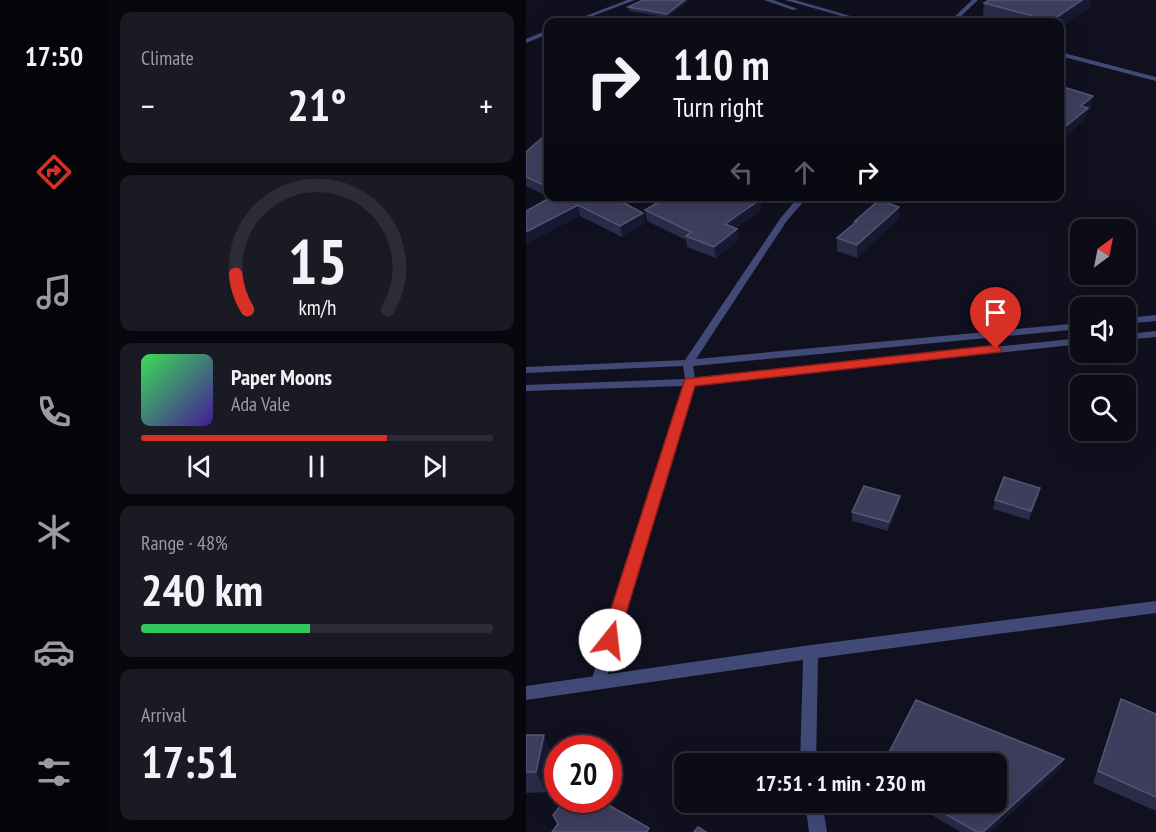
<!DOCTYPE html>
<html lang="en">
<head>
<meta charset="utf-8">
<style>
	body { margin:0; font-family:"PT Sans Narrow",sans-serif; background:#1a1a24; color:#f1f3f6; height:100vh; display:flex; flex-direction:column; font-size:22px; white-space:nowrap }
	* { box-sizing:border-box; margin:0 }
	p { font-size:20px; color:#9a9ba1 }
	.icon { flex:none; width:33px; height:33px; fill:none; stroke:currentColor; stroke-width:2; stroke-linecap:round; stroke-linejoin:round }
	.map { position:relative; flex:1; overflow:hidden }
	.details { display:flex; flex-direction:column; gap:12px; padding:12px; background:#07070d; width:418px }
	.details>* { flex:none }
	.hud { position:absolute; left:18px; top:18px; width:520px; height:183px; border-radius:12px; box-shadow:0 6px 24px #0002,0 0 0 2px #2c2c36; background:#0c0c17; color:#f1f3f6; overflow:hidden }
	.needle { width:39px; rotate:32deg }
	.fabs { position:absolute; left:544px; top:219px; display:grid; gap:12px }
	.fabs a { display:grid; place-items:center; width:66px; height:66px; border-radius:12px; background:#0c0c17; box-shadow:0 6px 24px #0002,0 0 0 2px #2c2c36; font-size:30px }
	.speed { position:absolute; left:18px; top:735px; display:flex; gap:12px; font-size:30px; font-weight:700; text-align:center }
	.speed>* { display:grid; place-content:center; width:78px; height:78px; border-radius:50%; background:#0c0c17; box-shadow:0 6px 24px #0002,0 0 0 2px #2c2c36; line-height:1 }
	.speed .limit { border:9px solid #d22; background:#fff; color:#111 }
	.pin { position:absolute; display:grid; place-items:center; width:51px; height:51px; color:#fff; margin:-62px -26px; border-radius:50% 50% 50% 0; rotate:-45deg; box-shadow:0 0 6px #0007 }
	.pin .icon { rotate:45deg }
	.me { position:absolute; width:66px; margin:-33px; rotate:16deg; stroke-linejoin:round; filter:drop-shadow(0 0 4px #0008) }
	.turn { display:flex; align-items:center; gap:21px; height:126px; padding:0 30px; font-size:27px }
	.turn .icon { width:78px; height:78px; stroke-width:2.5 }
	.turn b { display:block; font-size:42px; line-height:51px }
	.lanes { display:flex; align-items:center; height:57px; padding:0 30px; background:#0003; justify-content:center; gap:30px; direction:ltr }
	.lanes .off { opacity:.35 }
	.big { font-size:45px; font-weight:800; line-height:1.1 }
	.details .card { flex:1; display:flex; flex-direction:column; justify-content:center; gap:9px; min-width:0; padding:0 21px; border-radius:12px; background:#1a1a24 }
	.details .dial { align-items:center; gap:0 }
	.dial svg { height:156px; overflow:visible; fill:none; stroke:#2c2c36; stroke-width:7; stroke-linecap:round; text-anchor:middle }
	.dial text { fill:#f1f3f6; stroke:none }
	.song { display:flex; align-items:center; gap:18px }
	.cover { width:72px; height:72px; border-radius:9px; background:linear-gradient(135deg,hsl(130 70% 55%),hsl(260 70% 35%)) }
	.played { height:6px; border-radius:3px; background:linear-gradient(90deg,#d93025 70%,#2c2c36 70%) }
	.keys { display:flex; justify-content:space-around; direction:ltr }
	.heat { display:flex; justify-content:space-between; align-items:center; font-size:33px; direction:ltr }
	.charge { height:9px; border-radius:4px; background:linear-gradient(90deg,#34c759 48%,#2c2c36 0) }
	.trip { position:absolute; left:148px; top:753px; width:333px; height:60px; border-radius:12px; background:#0c0c17; box-shadow:0 6px 24px #0002,0 0 0 2px #2c2c36; font-weight:800; line-height:60px; text-align:center }
	main { display:flex; flex:1; min-height:0 }
	.dock { display:flex; flex-direction:column; width:108px; justify-content:space-around; align-items:center; background:#050509; color:#9a9ba1 }
	.dock .icon { width:42px; height:42px }
	.dock .on { color:#d93025 }
	.dock b { font-size:27px; color:#f1f3f6 }
	.map>svg:first-child { display:block }
	.lines { fill:none; stroke-linecap:round; stroke-linejoin:round }
	.service { fill:#414a77; fill-rule:evenodd }
	.minor { fill:#414a77; fill-rule:evenodd }
	.wall { fill:#2b2b4a }
	.shaded-wall { fill:#181831 }
	.building { fill:#3d3d5d; stroke:#545675; stroke-width:1.5 }
	.route { fill:#d93025; stroke:#8d1f18; stroke-width:1.5 }
</style>
</head>
<body>
<main>
<nav class="dock">
<b>17:50</b>
<svg class="icon on" aria-label="directions" viewBox="0 0 24 24"><path d="M12 3l9 9-9 9-9-9zM9 14v-3h6M13 9l2 2-2 2"/></svg>
<svg class="icon" aria-label="music" viewBox="0 0 24 24"><path d="M9 18V5l10-2v13"/><circle cx="6" cy="18" r="3"/><circle cx="16" cy="16" r="3"/></svg>
<svg class="icon" aria-label="phone" viewBox="0 0 24 24"><path d="M5 4h4l2 5-3 2q2 4 5 5l2-3 5 2v4C11 20 4 13 5 4z"/></svg>
<svg class="icon" aria-label="climate" viewBox="0 0 24 24"><path d="M12 3v18M4 7l16 10M4 17L20 7"/></svg>
<svg class="icon" aria-label="car" viewBox="0 0 24 24"><path d="M5 17H2v-5l4-1 3-4h7l3 4 3 1v5h-3M9 17h6M6 11h13"/><circle cx="7" cy="17" r="2"/><circle cx="17" cy="17" r="2"/></svg>
<svg class="icon" aria-label="filters" viewBox="0 0 24 24"><path d="M4 7h16M4 17h16"/><circle cx="9" cy="7" r="2"/><circle cx="15" cy="17" r="2"/></svg>
</nav>
<section class="details">
<div class="card"><p>Climate</p>
<div class="heat"><a>−</a><b class="big">21°</b><a>+</a></div>
</div>
<div class="card dial"><svg viewBox="0 0 100 80">
<path d="M14 69A42 42 0 1 1 86 69"/>
<path d="M14 69A42 42 0 0 1 8 51" stroke="#d93025"/>
<text x="50" y="56" font-size="32" font-weight="700">15</text>
<text x="50" y="72" font-size="11">km/h</text>
</svg></div>
<div class="card">
<div class="song"><i class="cover"></i><div><b>Paper Moons</b><p>Ada Vale</p></div></div>
<div class="played"></div>
<div class="keys"><svg class="icon" aria-label="previous" viewBox="0 0 24 24"><path d="M18 5L8 12l10 7zM5 5v14"/></svg><svg class="icon" aria-label="pause" viewBox="0 0 24 24"><path d="M8 5v14M16 5v14"/></svg><svg class="icon" aria-label="next" viewBox="0 0 24 24"><path d="M6 5l10 7-10 7zM19 5v14"/></svg></div>
</div>
<div class="card"><p>Range · 48%</p><b class="big">240 km</b><div class="charge"></div></div>
<div class="card"><p>Arrival</p><b class="big">17:51</b></div>
</section>
<div class="map">
<svg width="630" height="832" viewBox="0 0 630 832">
	<rect width="100%" height="100%" fill="#10101f"/>
	<g class="lines">
		<path class="service" d="M 101,0 L 109,0 L 51,22 L 44,22 Z
			M 238,0 L 247,0 L 272,9 L 267,10 Z
			M 259,0 L 269,0 L 345,22 L 337,22 Z
			M 446,0 L 452,0 L 429,22 L 423,22 Z
			M 22,30 L 22,34 L 0,43 L 0,39 Z
			M 534,52 L 630,77 L 630,81 L 534,56 Z
			M 273,196 L 282,196 L 260,222 L 170,359 L 555,323 L 555,329 L 167,366 L 169,378 L 555,338 L 555,344 L 168,385 L 79,682 L 77,686 L 72,688 L 67,686 L 65,682 L 158,386 L 0,391 L 0,385 L 159,379 L 157,366 L 0,373 L 0,367 L 159,360 L 254,219 Z
			M 630,315 L 630,321 L 600,324 L 600,318 Z
			M 630,331 L 630,337 L 600,340 L 600,334 Z"/>
		<path class="minor" d="M 630,601 L 630,613 L 292,658 L 290,764 L 274,764 L 277,660 L 0,700 L 0,686 L 285,645 Z
			M 279,802 L 296,802 L 301,832 L 283,832 Z"/>
	</g>
	<path class="wall" d="M 117,0 L 164,0 L 141,17 L 103,11 L 102,7 Z
		M 463,0 L 565,0 L 564,7 L 534,22 L 479,22 L 457,16 L 458,3 Z
		M 22,51 L 22,76 L 19,75 L 17,65 L 18,64 L 17,57 L 19,56 L 19,53 Z
		M 22,136 L 22,196 L 85,196 L 117,213 L 119,223 L 96,237 L 54,216 L 25,198 L 0,186 L 0,152 Z
		M 234,196 L 231,198 L 235,210 L 210,228 L 211,229 L 212,240 L 190,258 L 161,247 L 160,240 L 121,221 L 119,210 Z
		M 373,207 L 373,219 L 331,258 L 311,251 L 311,238 L 329,223 L 329,221 Z
		M 514,488 L 512,497 L 503,520 L 467,509 L 469,500 Z
		M 373,505 L 362,531 L 326,521 L 326,512 Z
		M 595,699 L 630,714 L 630,811 L 567,783 Z
		M 0,735 L 27,756 L 20,792 L 0,793 Z
		M 535,768 L 464,832 L 435,832 L 383,802 L 471,802 Z"/>
	<path class="shaded-wall" d="M 159,0 L 164,0 L 141,17 L 141,14 Z
		M 556,0 L 565,0 L 564,7 L 534,27 L 534,22 L 524,22 L 525,21 Z
		M 567,96 L 565,109 L 561,112 L 559,120 L 534,141 L 534,131 L 555,106 Z
		M 235,199 L 235,210 L 200,235 L 199,224 Z
		M 52,205 L 54,216 L 0,244 L 0,232 Z
		M 373,207 L 373,219 L 331,258 L 331,245 Z
		M 117,213 L 119,223 L 96,237 L 94,226 Z
		M 211,229 L 212,240 L 190,258 L 188,247 Z
		M 514,488 L 512,497 L 503,520 L 505,511 Z
		M 374,496 L 373,505 L 362,531 L 363,522 Z
		M 18,735 L 27,756 L 20,792 L 10,772 Z
		M 538,759 L 535,768 L 464,832 L 457,832 Z"/>
	<path class="building" d="M 117,0 L 159,0 L 141,14 L 102,7 Z
		M 463,0 L 556,0 L 525,21 L 458,3 Z
		M 22,54 L 22,59 L 17,57 Z
		M 22,62 L 22,67 L 17,65 Z
		M 534,86 L 567,96 L 555,106 L 562,108 L 534,131 L 534,109 L 539,106 L 534,104 Z
		M 18,136 L 22,136 L 22,187 L 0,177 L 0,152 Z
		M 27,196 L 85,196 L 117,213 L 94,226 L 52,205 L 0,232 L 0,211 Z
		M 143,196 L 227,196 L 235,199 L 199,224 L 211,229 L 188,247 L 160,236 L 165,232 L 119,210 Z
		M 353,200 L 373,207 L 331,245 L 311,238 L 331,221 L 329,221 Z
		M 478,477 L 514,488 L 505,511 L 469,500 Z
		M 338,486 L 374,496 L 363,522 L 326,512 Z
		M 595,699 L 630,714 L 630,797 L 572,771 Z
		M 390,700 L 538,759 L 457,832 L 451,832 L 398,802 L 471,802 L 471,764 L 357,764 Z
		M 0,735 L 18,735 L 10,772 L 0,772 Z
		M 39,800 L 74,800 L 123,828 L 121,832 L 26,832 L 32,824 L 27,815 Z
		M 172,827 L 180,832 L 168,832 Z"/>
	<path class="route" d="M 470,345 L 476,349 L 474,352 L 169,386 L 92,640 L 90,646 L 84,648 L 78,646 L 75,640 L 159,379 Z"/>
</svg>
<div class="fabs">
<a><svg class="needle" viewBox="-14 -14 28 28"><path d="M0-13l5 13h-10z" fill="#e53935"/><path d="M0 13l5-13h-10z" fill="#9a9ba1"/></svg></a>
<a><svg class="icon" aria-label="sound" viewBox="0 0 24 24"><path d="M4 9h4l5-4v14l-5-4H4zM17 9q2 3 0 6"/></svg></a>
<a><svg class="icon" aria-label="search" viewBox="0 0 24 24"><circle cx="10" cy="10" r="6"/><path d="M15 15l6 6"/></svg></a>
</div>
<div class="speed"><div class="limit">20</div></div>
<div class="pin" style="left:470px;top:349px;background:#d93025"><svg class="icon" aria-label="arrive" viewBox="0 0 24 24"><path d="M6 21V4h12l-3 4 3 4H6"/></svg></div>
<svg class="me" style="left:84px;top:640px" viewBox="-20 -20 40 40"><circle r="19" fill="#fff"/><path d="M0-13L10 11 0 6-10 11z" fill="#d93025"/></svg>
<div class="trip">17:51 · 1 min · 230 m</div>
<div class="hud">
<div class="turn"><svg class="icon" aria-label="right" viewBox="0 0 24 24"><path d="M7 20v-9h11M14 6l5 5-5 5"/></svg><div><b>110 m</b>Turn right</div></div>
<div class="lanes"><svg class="icon off" aria-label="left" viewBox="0 0 24 24"><path d="M17 20v-9H6M10 6l-5 5 5 5"/></svg><svg class="icon off" aria-label="ahead" viewBox="0 0 24 24"><path d="M12 20V5M6 11l6-6 6 6"/></svg><svg class="icon" aria-label="right" viewBox="0 0 24 24"><path d="M7 20v-9h11M14 6l5 5-5 5"/></svg></div>
</div>
</div>
</main>
</body>
</html>
